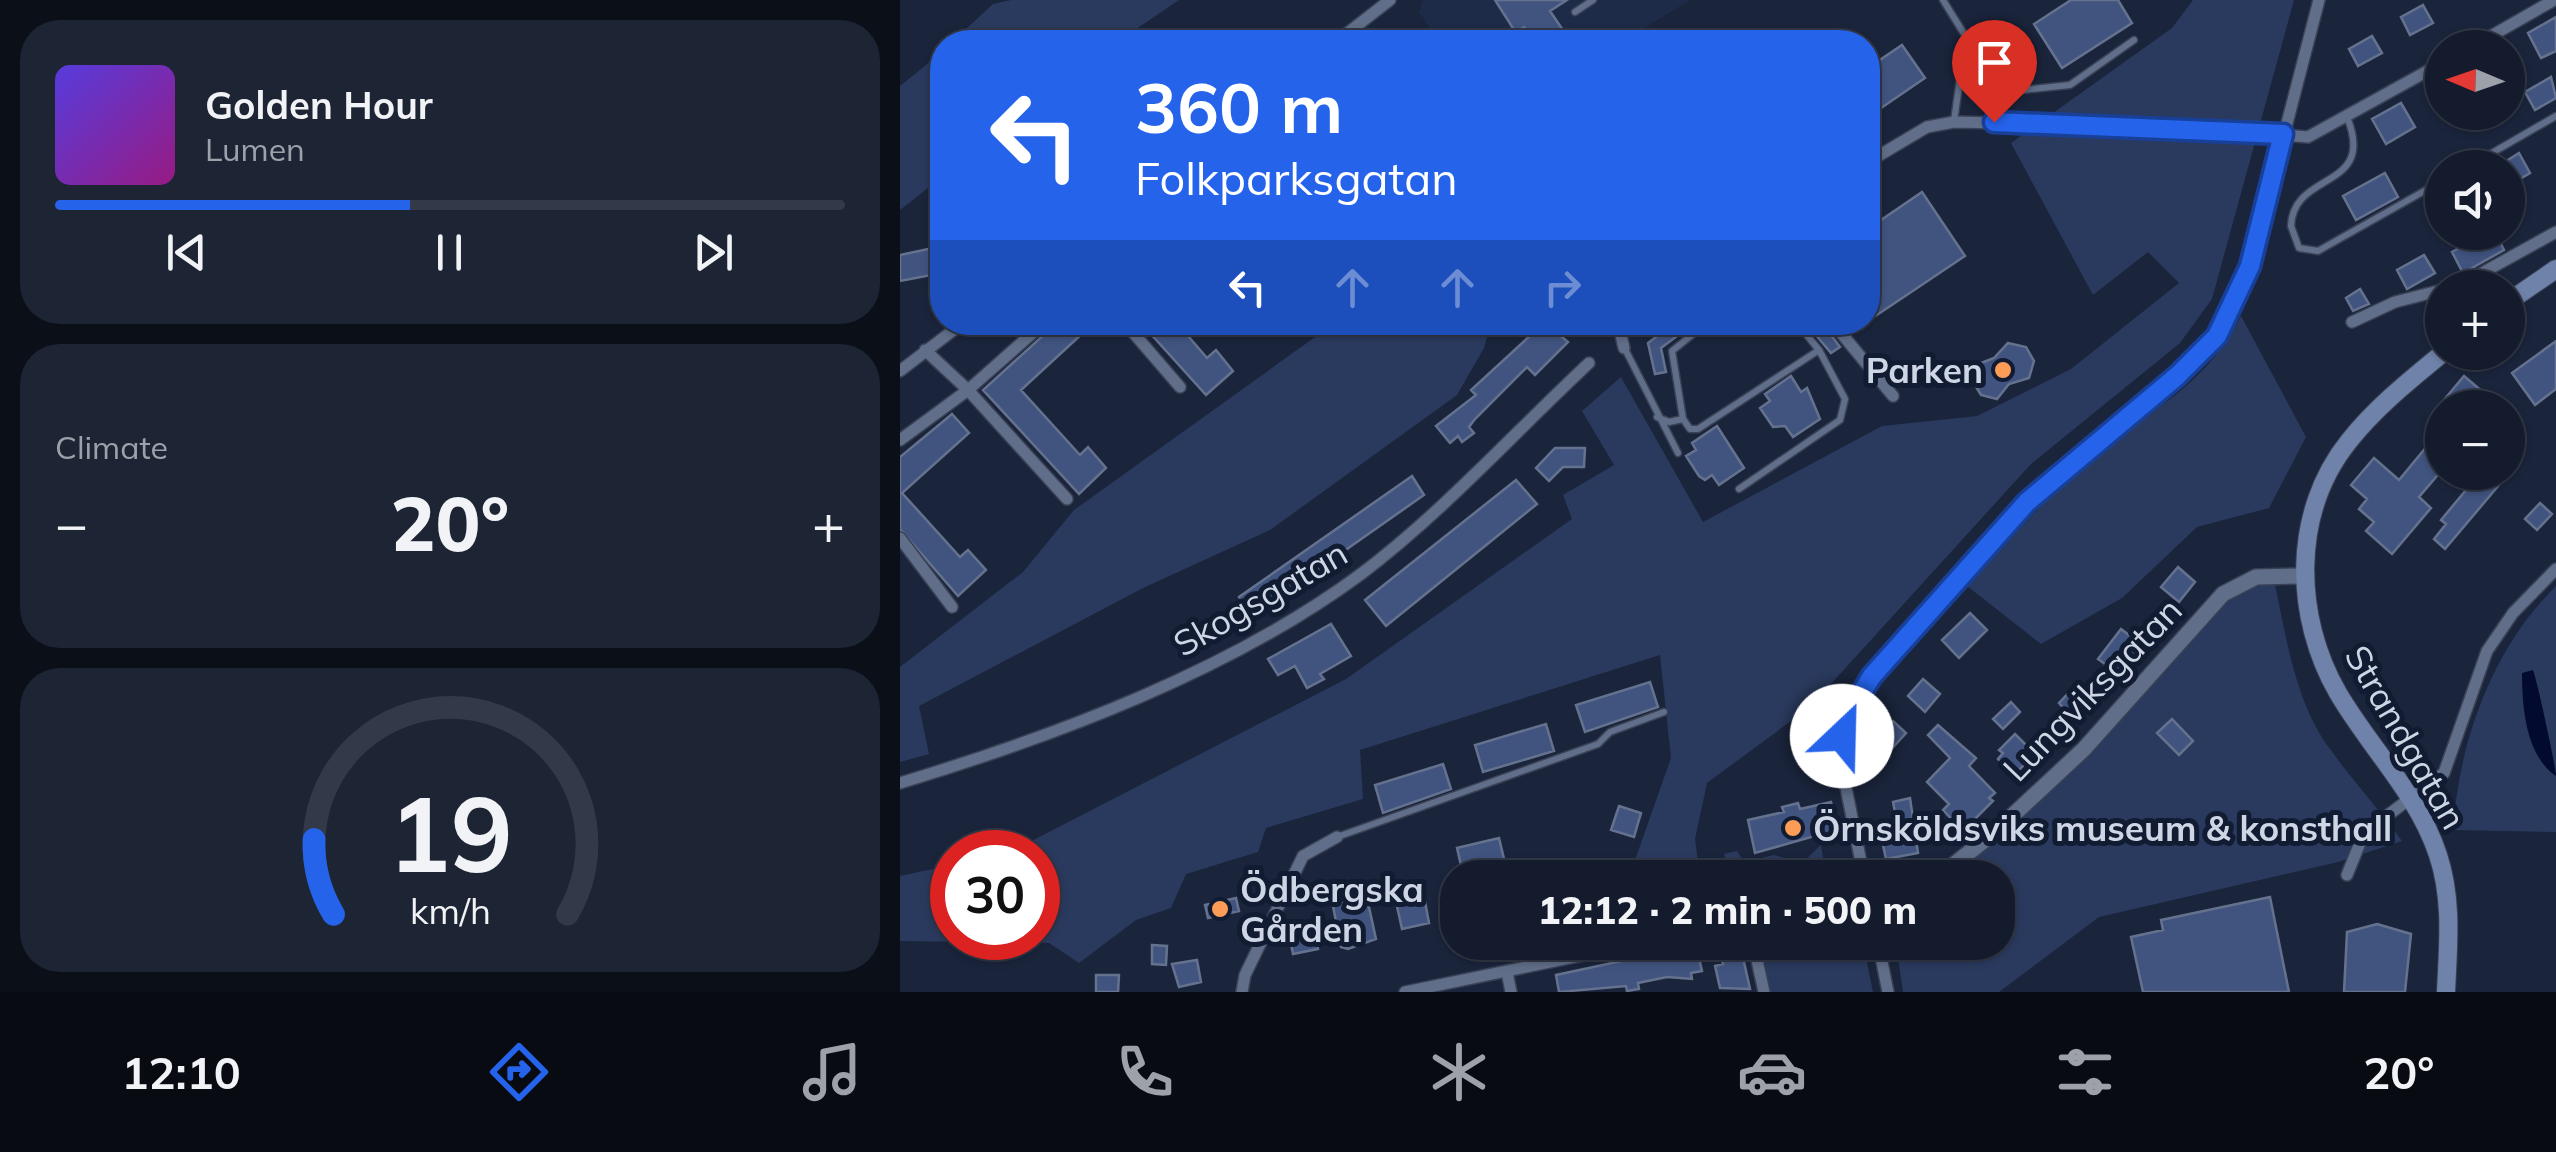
<!DOCTYPE html>
<html lang="en">
<head>
<meta charset="utf-8">
<style>
	body { margin:0; font-family:Mulish,sans-serif; background:#1d2434; color:#f1f3f6; height:100vh; display:flex; flex-direction:column; font-size:38px; white-space:nowrap }
	* { box-sizing:border-box; margin:0 }
	p { font-size:32px; color:#9da1a9 }
	.icon { flex:none; width:55px; height:55px; fill:none; stroke:currentColor; stroke-width:2; stroke-linecap:round; stroke-linejoin:round }
	.map { position:relative; flex:1; overflow:hidden }
	.details { display:flex; flex-direction:column; gap:20px; padding:20px; background:#0b0f18; width:900px }
	.details>* { flex:none }
	.hud { position:absolute; left:30px; top:30px; width:950px; height:305px; border-radius:40px; box-shadow:0 2px 8px #0004,0 0 0 2px #333948; background:#2563eb; color:#fff; overflow:hidden }
	.needle { width:65px; rotate:272deg }
	.tools { position:absolute; left:1525px; top:30px; display:grid; gap:20px }
	.tools a { display:grid; place-items:center; width:100px; height:100px; border-radius:50%; background:#141b2c; box-shadow:0 2px 8px #0004,0 0 0 2px #333948; font-size:50px }
	.speed { position:absolute; left:30px; top:830px; display:flex; gap:20px; font-size:50px; font-weight:700; text-align:center }
	.speed>* { display:grid; place-content:center; width:130px; height:130px; border-radius:50%; background:#141b2c; box-shadow:0 2px 8px #0004,0 0 0 2px #333948; line-height:1 }
	.speed .limit { border:15px solid #d22; background:#fff; color:#111 }
	.pin { position:absolute; display:grid; place-items:center; width:85px; height:85px; color:#fff; margin:-102px -42px; border-radius:50% 50% 50% 0; rotate:-45deg; box-shadow:0 0 10px #0007 }
	.pin .icon { rotate:45deg }
	.me { position:absolute; width:110px; margin:-55px; rotate:24deg; stroke-linejoin:round; filter:drop-shadow(0 0 8px #0008) }
	.turn { display:flex; align-items:center; gap:35px; height:210px; padding:0 40px; font-size:45px }
	.turn .icon { width:130px; height:130px; stroke-width:2.5 }
	.turn b { display:block; font-size:70px; line-height:85px }
	.lanes { display:flex; align-items:center; height:95px; padding:0 40px; background:#0003; justify-content:center; gap:50px; direction:ltr }
	.lanes .off { opacity:.35 }
	.big { font-size:75px; font-weight:800; line-height:1.1 }
	.details .widget { flex:1; display:flex; flex-direction:column; justify-content:center; gap:15px; min-width:0; padding:0 35px; border-radius:40px; background:#1d2434 }
	.details .dial { align-items:center; gap:0 }
	.dial svg { height:260px; overflow:visible; fill:none; stroke:#333948; stroke-width:7; stroke-linecap:round; text-anchor:middle }
	.dial text { fill:#f1f3f6; stroke:none }
	.song { display:flex; align-items:center; gap:30px }
	.cover { width:120px; height:120px; border-radius:15px; background:linear-gradient(135deg,hsl(250 70% 55%),hsl(310 70% 35%)) }
	.played { height:10px; border-radius:5px; background:linear-gradient(90deg,#2563eb 45%,#333948 45%) }
	.keys { display:flex; justify-content:space-around; direction:ltr }
	.heat { display:flex; justify-content:space-between; align-items:center; font-size:55px; direction:ltr }
	.trip { position:absolute; left:540px; top:860px; width:575px; height:100px; border-radius:40px; background:#141b2c; box-shadow:0 2px 8px #0004,0 0 0 2px #333948; font-weight:800; line-height:100px; text-align:center }
	.dock { display:flex; height:160px; justify-content:space-around; align-items:center; background:#080b12; color:#9da1a9 }
	.dock .icon { width:70px; height:70px }
	.dock .current { color:#2563eb }
	.dock b { font-size:45px; color:#f1f3f6 }
	main { display:flex; flex:1; min-height:0 }
	.map>svg:first-child { display:block }
	.built { fill:#1e2b48 }
	.green { fill:#2a3a5e }
	.water { fill:#020a2f }
	.building { fill:#415480; stroke:#65728e; stroke-width:2.5 }
	.lines { fill:none; stroke-linecap:round; stroke-linejoin:round }
	.service-casing { stroke:#394155; stroke-width:9 }
	.minor-casing { stroke:#394155; stroke-width:14 }
	.tertiary-casing { stroke:#394155; stroke-width:18 }
	.secondary-casing { stroke:#394155; stroke-width:20 }
	.service { stroke:#616e89; stroke-width:6 }
	.minor { stroke:#616e89; stroke-width:11 }
	.tertiary { stroke:#616e89; stroke-width:15 }
	.secondary { stroke:#6f82a9; stroke-width:18 }
	.route-casing { stroke:#184099; stroke-width:25 }
	.route { stroke:#2563eb; stroke-width:18 }
	.poi-dot { fill:#fd9c56; stroke:#111b31; stroke-width:4 }
	.labels { text-anchor:middle; dominant-baseline:central; stroke-width:10; stroke-linejoin:round; paint-order:stroke }
	.poi-label { font-size:35px; font-weight:bold; fill:#ced6e5; stroke:#111b31; text-anchor:start }
	.street-label { font-size:35px; fill:#ced6e5; stroke:#111b31 }
</style>
</head>
<body>
<main>
<section class="details">
<div class="widget">
<div class="song"><i class="cover"></i><div><b>Golden Hour</b><p>Lumen</p></div></div>
<div class="played"></div>
<div class="keys"><svg class="icon" aria-label="previous" viewBox="0 0 24 24"><path d="M18 5L8 12l10 7zM5 5v14"/></svg><svg class="icon" aria-label="pause" viewBox="0 0 24 24"><path d="M8 5v14M16 5v14"/></svg><svg class="icon" aria-label="next" viewBox="0 0 24 24"><path d="M6 5l10 7-10 7zM19 5v14"/></svg></div>
</div>
<div class="widget"><p>Climate</p>
<div class="heat"><a>−</a><b class="big">20°</b><a>+</a></div>
</div>
<div class="widget dial"><svg viewBox="0 0 100 80">
<path d="M14 69A42 42 0 1 1 86 69"/>
<path d="M14 69A42 42 0 0 1 8 46" stroke="#2563eb"/>
<text x="50" y="56" font-size="32" font-weight="700">19</text>
<text x="50" y="72" font-size="11">km/h</text>
</svg></div>
</section>
<div class="map">
<svg width="1656" height="992" viewBox="0 0 1656 992">
	<rect width="100%" height="100%" fill="#1a243b"/>
	<path class="built" d="M 523,0 L 790,0 L 722,42 L 540,42 L 519,12 Z"/>
	<path class="green" d="M 111,0 L 279,0 L 217,42 L 52,42 L 93,4 Z
		M 1293,0 L 1394,0 L 1312,299 L 1280,343 L 1131,464 L 910,707 L 807,783 L 795,839 L 800,877 L 729,877 L 771,758 L 760,655 L 460,750 L 463,799 L 366,828 L 358,852 L 286,874 L 271,908 L 236,920 L 179,963 L 149,943 L 0,941 L 0,876 L 52,865 L 52,938 L 138,938 L 138,852 L 110,852 L 446,679 L 672,519 L 663,495 L 714,465 L 682,411 L 721,377 L 803,522 L 982,426 L 1077,416 L 1171,369 L 1279,283 L 1248,252 L 1193,295 L 1111,143 L 1272,28 Z
		M 42,52 L 42,177 L 0,210 L 0,86 Z
		M 1341,316 L 1406,437 L 1369,508 L 1297,527 L 1222,598 L 1141,644 L 1067,586 C 1106,546 1143,500 1185,463 C 1245,411 1303,391 1341,316 Z
		M 436,322 L 591,323 L 584,348 L 557,395 L 370,530 L 243,588 L 19,706 L 29,754 L 0,762 L 0,667 L 123,572 L 174,510 Z
		M 1374,580 C 1386,636 1395,702 1430,749 C 1453,781 1479,809 1502,841 L 1438,862 L 1199,917 L 1099,992 L 1003,992 L 996,943 L 1098,942 L 1098,878 L 1051,877 L 1138,804 L 1326,598 L 1354,583 Z
		M 1656,586 L 1656,832 L 1553,830 C 1559,741 1592,649 1656,586 Z
		M 921,845 L 926,877 L 829,877 L 824,854 L 837,851 L 844,862 L 874,855 L 902,863 Z
		M 860,943 L 963,943 L 973,992 L 870,992 Z"/>
	<path class="water" d="M 1633,670 C 1637,680 1656,768 1656,776 C 1626,756 1622,708 1622,673 Z"/>
	<path class="building" d="M 595,0 L 667,0 L 650,11 L 671,42 L 634,42 L 624,27 L 616,33 Z
		M 1171,0 L 1218,0 L 1232,23 L 1162,68 L 1134,24 Z
		M 1523,5 L 1533,23 L 1510,35 L 1501,17 Z
		M 1656,17 L 1656,51 L 1641,58 L 1628,33 Z
		M 1472,36 L 1482,53 L 1458,66 L 1449,49 Z
		M 1002,45 L 1025,78 L 968,117 L 968,68 Z
		M 1651,77 L 1656,98 L 1635,110 L 1625,92 Z
		M 1501,103 L 1515,127 L 1486,144 L 1472,119 Z
		M 1619,153 L 1630,173 L 1608,186 L 1608,160 Z
		M 1485,173 L 1498,197 L 1456,220 L 1443,196 Z
		M 1022,192 L 1065,256 L 968,321 L 968,229 Z
		M 1588,232 L 1595,232 L 1604,250 L 1563,273 L 1552,252 Z
		M 42,246 L 42,273 L 0,281 L 0,255 Z
		M 1524,255 L 1535,273 L 1507,289 L 1497,270 Z
		M 1460,289 L 1469,304 L 1453,311 L 1446,298 Z
		M 158,322 L 178,322 L 185,331 L 121,390 L 180,455 L 188,447 L 206,468 L 179,494 L 83,390 Z
		M 240,322 L 276,322 L 307,358 L 316,350 L 333,371 L 306,395 Z
		M 645,322 L 668,342 L 635,375 L 627,367 L 575,419 L 569,427 L 574,433 L 562,442 L 558,436 L 550,443 L 536,426 L 576,395 L 571,390 Z
		M 776,322 L 796,322 L 761,348 L 766,372 L 755,374 L 748,343 Z
		M 905,322 L 921,322 L 940,347 L 931,353 Z
		M 1656,341 L 1656,389 L 1635,405 L 1612,373 Z
		M 1108,343 L 1126,347 L 1134,361 L 1129,378 L 1109,384 L 1097,399 L 1081,395 L 1073,382 L 1076,365 L 1094,358 Z
		M 891,376 L 901,392 L 907,388 L 920,419 L 893,437 L 885,426 L 873,427 L 860,408 L 870,401 L 865,394 Z
		M 1564,376 L 1590,398 L 1602,408 L 1551,408 L 1543,401 Z
		M 52,414 L 69,433 L 2,493 L 60,557 L 68,550 L 86,570 L 58,596 L 0,529 L 0,457 Z
		M 817,426 L 844,468 L 819,485 L 812,475 L 805,480 L 799,476 L 786,456 L 796,450 L 792,443 Z
		M 1542,428 L 1542,470 L 1519,497 L 1531,508 L 1492,554 L 1466,531 L 1474,522 L 1459,509 L 1467,499 L 1451,485 L 1474,458 L 1499,480 Z
		M 655,448 L 685,448 L 684,467 L 663,467 L 649,481 L 636,468 Z
		M 1581,472 L 1610,472 L 1545,549 L 1534,539 L 1546,524 L 1541,520 Z
		M 512,476 L 524,495 L 350,617 L 339,597 Z
		M 616,480 L 637,504 L 486,626 L 465,600 Z
		M 1640,503 L 1652,514 L 1637,530 L 1625,519 Z
		M 1278,567 L 1295,582 L 1279,602 L 1261,587 Z
		M 1070,613 L 1087,630 L 1059,658 L 1042,640 Z
		M 431,624 L 451,656 L 420,674 L 424,679 L 407,688 L 395,666 L 378,675 L 368,659 Z
		M 1221,629 L 1242,645 L 1220,675 L 1198,659 Z
		M 1023,679 L 1040,694 L 1025,712 L 1008,696 Z
		M 750,682 L 758,707 L 685,732 L 676,705 Z
		M 1177,684 L 1192,699 L 1173,719 L 1159,703 Z
		M 1111,702 L 1120,712 L 1103,729 L 1093,719 Z
		M 1272,719 L 1293,741 L 1279,755 L 1257,733 Z
		M 993,721 L 1006,733 L 986,755 L 973,743 L 978,737 L 974,733 L 983,723 L 987,727 Z
		M 646,724 L 654,751 L 583,772 L 575,745 Z
		M 1038,725 L 1076,758 L 1069,766 L 1095,793 L 1089,798 L 1093,801 L 1069,825 L 1065,821 L 1059,827 L 1043,810 L 1049,804 L 1027,782 L 1050,758 L 1028,735 Z
		M 1115,734 L 1135,754 L 1114,775 L 1098,759 L 1103,753 L 1099,750 Z
		M 543,764 L 551,789 L 483,813 L 475,785 Z
		M 1010,798 L 1018,853 L 986,859 L 981,836 L 999,833 L 993,802 Z
		M 931,802 L 939,835 L 919,840 L 918,835 L 855,853 L 848,820 L 884,812 L 882,807 L 898,803 L 900,809 Z
		M 719,806 L 741,813 L 734,837 L 711,830 Z
		M 599,838 L 604,859 L 590,863 L 591,868 L 562,870 L 557,848 Z
		M 460,896 L 467,898 L 476,939 L 448,949 L 441,947 L 433,906 Z
		M 524,896 L 529,923 L 502,929 L 496,902 Z
		M 1370,897 L 1389,992 L 1243,992 L 1231,937 L 1263,930 L 1261,920 Z
		M 336,898 L 339,911 L 308,918 L 305,905 Z
		M 1477,924 L 1511,934 L 1505,992 L 1444,992 L 1447,932 Z
		M 414,928 L 418,949 L 393,954 L 389,934 Z
		M 252,945 L 267,946 L 266,965 L 252,964 Z
		M 796,945 L 802,971 L 791,973 L 792,979 L 767,977 L 738,983 L 739,989 L 727,991 L 726,986 L 659,992 L 656,975 Z
		M 842,953 L 850,989 L 820,988 L 815,966 L 823,964 L 821,958 Z
		M 297,960 L 301,982 L 279,987 L 272,964 Z
		M 196,975 L 219,975 L 218,992 L 196,992 Z"/>
	<g class="lines">
		<defs>
			<path id="service" d="M 1043,0 L 1066,37 L 1054,121
				M 675,12 L 693,0
				M 1447,117 C 1477,191 1393,170 1391,226 L 1399,248 L 1418,251 L 1542,181
				M 1094,122 L 1095,93 L 1170,85 L 1234,40
				M 1566,168 L 1656,116
				M 896,322 L 919,350
				M 725,349 L 778,453
				M 757,417 L 769,422 L 783,419 L 790,429 L 798,429 L 919,350 L 945,399 L 940,420 L 839,489
				M 783,419 L 772,351 L 808,322
				M 437,837 L 698,744 L 710,732 L 764,712"/>
			<path id="minor" d="M 436,42 L 490,0
				M 1570,48 L 1654,0
				M 968,162 L 1027,127 L 1054,122 L 1287,127 L 1408,137 L 1542,63
				M 1555,288 L 1656,232
				M 224,322 L 280,387
				M 932,322 L 993,396
				M 1452,322 L 1495,302 L 1542,290
				M 724,348 L 719,327 L 729,322
				M 25,350 L 68,390 L 145,322
				M 0,371 L 64,322
				M 0,440 L 68,390 L 167,499
				M 0,538 L 52,607
				M 0,783 C 155,736 330,671 461,574 C 543,512 614,433 689,363
				M 1447,875 L 1464,833 L 1544,773 L 1587,651 L 1613,613 L 1656,569
				M 964,877 L 941,763 L 949,713 L 973,676 L 1042,594 L 1127,502 L 1277,376 L 1325,324 L 1350,266 L 1419,0
				M 853,942 L 864,992
				M 978,942 L 988,992
				M 607,972 L 611,992
				M 342,992 L 345,975 L 403,856 L 437,837
				M 505,992 L 747,942"/>
			<path id="tertiary" d="M 1037,878 L 1096,831 L 1184,749 L 1323,594 L 1356,577 L 1403,576"/>
			<path id="secondary" d="M 1608,302 L 1656,269
				M 1544,352 C 1510,380 1476,407 1449,441 C 1391,513 1394,617 1438,693 C 1470,748 1518,794 1538,855 C 1553,900 1548,946 1546,992"/>
		</defs>
		<use href="#service" class="service-casing"/>
		<use href="#minor" class="minor-casing"/>
		<use href="#tertiary" class="tertiary-casing"/>
		<use href="#secondary" class="secondary-casing"/>
		<use href="#service" class="service"/>
		<use href="#minor" class="minor"/>
		<use href="#tertiary" class="tertiary"/>
		<use href="#secondary" class="secondary"/>
	</g>
	<g class="lines">
		<defs>
			<path id="route" d="M 942,736 L 949,713 L 972,676 L 1127,502 L 1277,376 L 1317,336 L 1350,266 L 1383,134 L 1094,122"/>
		</defs>
		<use href="#route" class="route-casing"/>
		<use href="#route" class="route"/>
	</g>
	<g class="poi-dot">
		<circle cx="1103" cy="370" r="10"/>
		<circle cx="893" cy="828" r="10"/>
		<circle cx="320" cy="909" r="10"/>
	</g>
	<g class="labels">
		<g class="poi-label">
			<text x="1083" y="370" text-anchor="end">Parken</text>
			<text x="913" y="828">Örnsköldsviks museum &amp; konsthall</text>
			<text x="340" y="889">Ödbergska<tspan x="340" dy="40">Gården</tspan></text>
		</g>
		<g class="street-label">
			<text transform="translate(360 598) rotate(-30)">Skogsgatan</text>
			<text transform="translate(1192 689) rotate(-46)">Lungviksgatan</text>
			<text transform="translate(1506 737) rotate(60)">Strandgatan</text>
		</g>
	</g>
</svg>
<div class="tools">
<a><svg class="needle" viewBox="-14 -14 28 28"><path d="M0-13l5 13h-10z" fill="#e53935"/><path d="M0 13l5-13h-10z" fill="#9da1a9"/></svg></a>
<a><svg class="icon" aria-label="sound" viewBox="0 0 24 24"><path d="M4 9h4l5-4v14l-5-4H4zM17 9q2 3 0 6"/></svg></a>
<a>+</a>
<a>−</a>
</div>
<div class="speed"><div class="limit">30</div></div>
<div class="pin" style="left:1094px;top:122px;background:#d93025"><svg class="icon" aria-label="arrive" viewBox="0 0 24 24"><path d="M6 21V4h12l-3 4 3 4H6"/></svg></div>
<svg class="me" style="left:942px;top:736px" viewBox="-20 -20 40 40"><circle r="19" fill="#fff"/><path d="M0-13L10 11 0 6-10 11z" fill="#2563eb"/></svg>
<div class="trip">12:12 · 2 min · 500 m</div>
<div class="hud">
<div class="turn"><svg class="icon" aria-label="left" viewBox="0 0 24 24"><path d="M17 20v-9H6M10 6l-5 5 5 5"/></svg><div><b>360 m</b>Folkparksgatan</div></div>
<div class="lanes"><svg class="icon" aria-label="left" viewBox="0 0 24 24"><path d="M17 20v-9H6M10 6l-5 5 5 5"/></svg><svg class="icon off" aria-label="ahead" viewBox="0 0 24 24"><path d="M12 20V5M6 11l6-6 6 6"/></svg><svg class="icon off" aria-label="ahead" viewBox="0 0 24 24"><path d="M12 20V5M6 11l6-6 6 6"/></svg><svg class="icon off" aria-label="right" viewBox="0 0 24 24"><path d="M7 20v-9h11M14 6l5 5-5 5"/></svg></div>
</div>
</div>
</main>
<nav class="dock">
<b>12:10</b>
<svg class="icon current" aria-label="directions" viewBox="0 0 24 24"><path d="M12 3l9 9-9 9-9-9zM9 14v-3h6M13 9l2 2-2 2"/></svg>
<svg class="icon" aria-label="music" viewBox="0 0 24 24"><path d="M9 18V5l10-2v13"/><circle cx="6" cy="18" r="3"/><circle cx="16" cy="16" r="3"/></svg>
<svg class="icon" aria-label="phone" viewBox="0 0 24 24"><path d="M5 4h4l2 5-3 2q2 4 5 5l2-3 5 2v4C11 20 4 13 5 4z"/></svg>
<svg class="icon" aria-label="climate" viewBox="0 0 24 24"><path d="M12 3v18M4 7l16 10M4 17L20 7"/></svg>
<svg class="icon" aria-label="car" viewBox="0 0 24 24"><path d="M5 17H2v-5l4-1 3-4h7l3 4 3 1v5h-3M9 17h6M6 11h13"/><circle cx="7" cy="17" r="2"/><circle cx="17" cy="17" r="2"/></svg>
<svg class="icon" aria-label="filters" viewBox="0 0 24 24"><path d="M4 7h16M4 17h16"/><circle cx="9" cy="7" r="2"/><circle cx="15" cy="17" r="2"/></svg>
<b>20°</b>
</nav>
</body>
</html>
